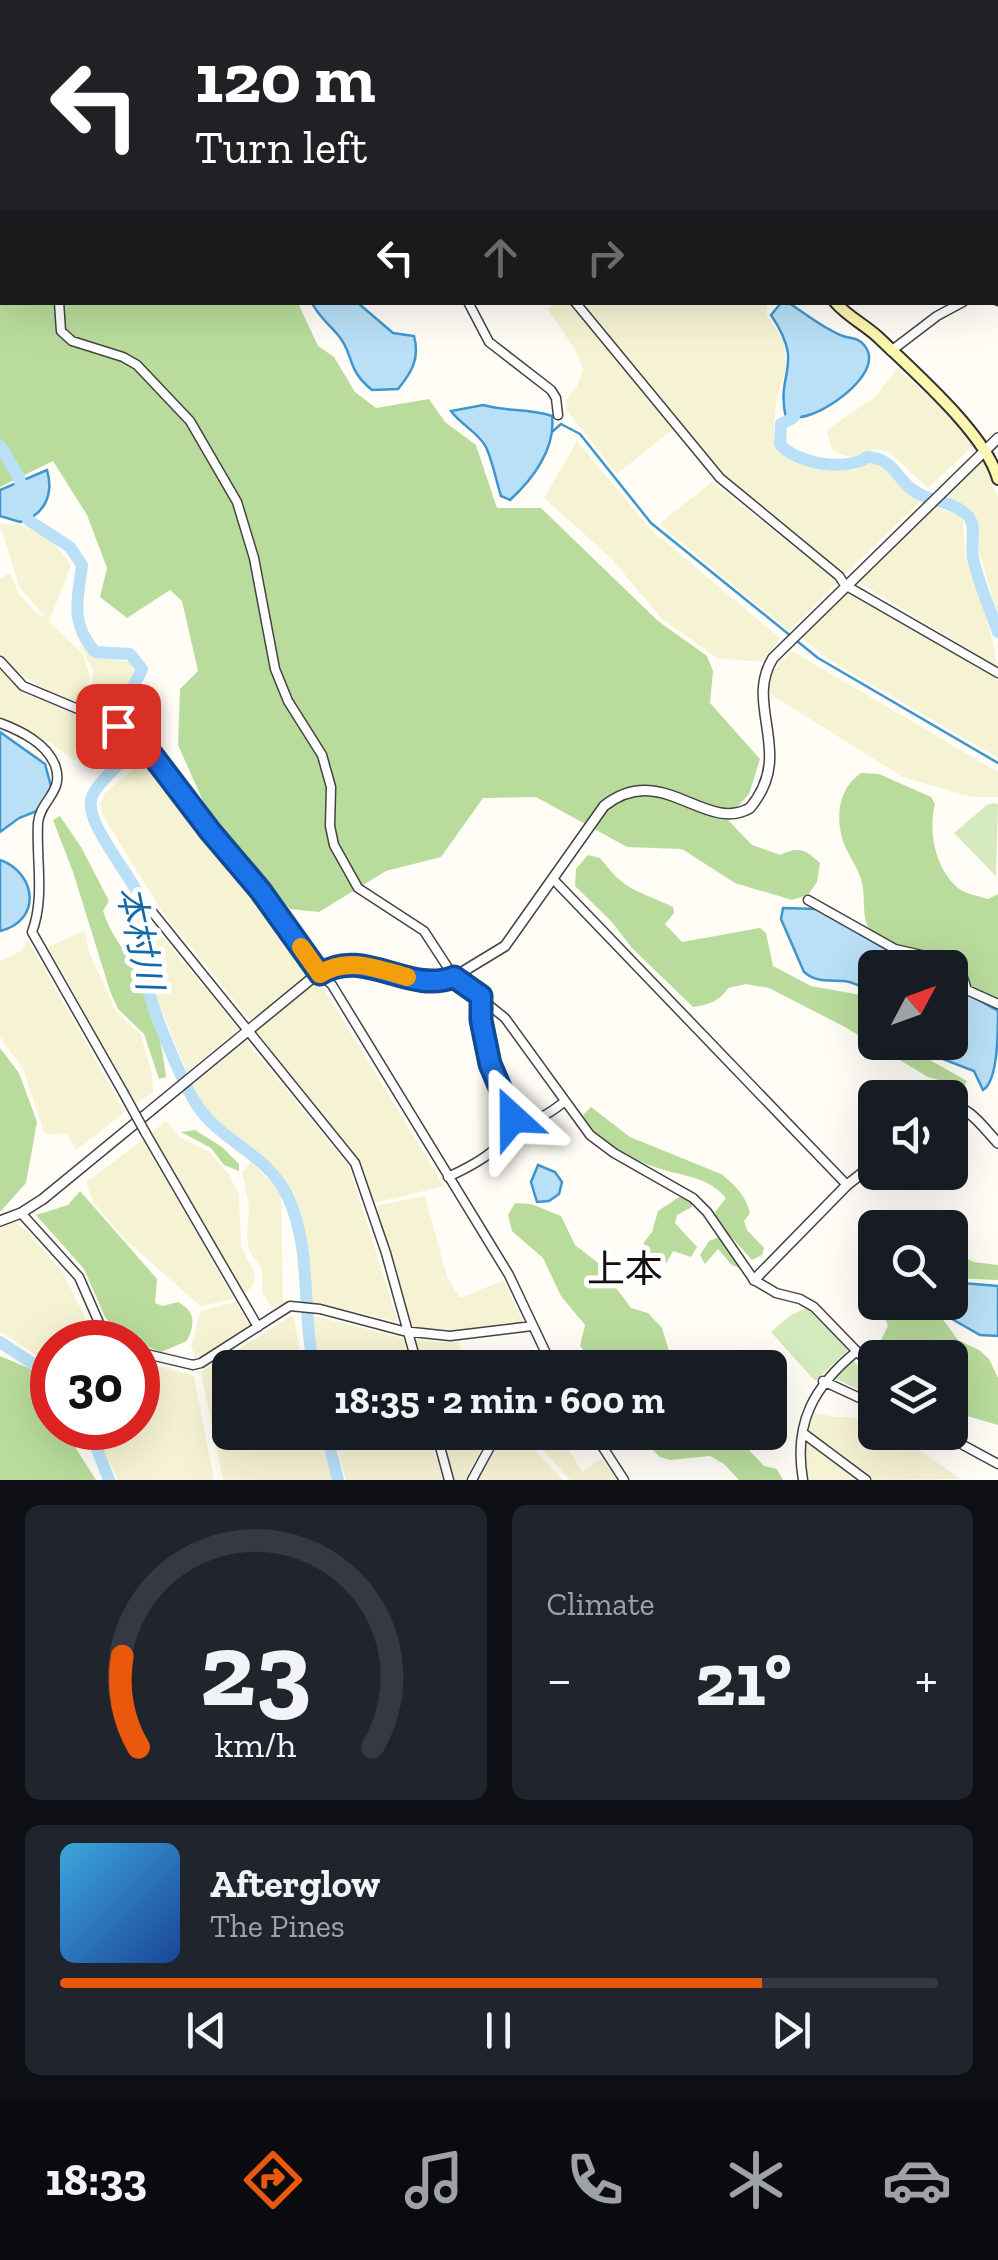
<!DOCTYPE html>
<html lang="en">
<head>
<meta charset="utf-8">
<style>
	body { margin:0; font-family:"Zilla Slab","Noto Sans JP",serif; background:#20242c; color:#f1f3f6; height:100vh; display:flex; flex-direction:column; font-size:38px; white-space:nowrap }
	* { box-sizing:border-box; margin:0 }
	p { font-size:32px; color:#9ea1a6 }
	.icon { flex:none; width:55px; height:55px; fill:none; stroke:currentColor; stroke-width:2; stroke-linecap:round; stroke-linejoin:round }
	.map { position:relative; height:1480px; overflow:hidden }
	.drawer { display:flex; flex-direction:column; gap:25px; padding:25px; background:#0d0f14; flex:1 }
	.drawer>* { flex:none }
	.top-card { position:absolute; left:0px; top:0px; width:1000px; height:305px; box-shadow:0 10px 40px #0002; background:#202124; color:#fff; overflow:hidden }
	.needle { width:65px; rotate:49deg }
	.fabs { position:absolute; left:858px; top:950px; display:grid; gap:20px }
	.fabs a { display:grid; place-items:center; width:110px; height:110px; border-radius:15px; background:#171b24; box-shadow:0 10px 40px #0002; font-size:50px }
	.speed { position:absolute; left:30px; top:1320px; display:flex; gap:20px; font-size:50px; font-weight:700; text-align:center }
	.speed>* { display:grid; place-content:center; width:130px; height:130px; border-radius:50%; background:#171b24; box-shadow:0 10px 40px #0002; line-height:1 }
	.speed .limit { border:15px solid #d22; background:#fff; color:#111 }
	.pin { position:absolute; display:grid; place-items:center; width:85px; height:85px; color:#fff; margin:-42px; border-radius:20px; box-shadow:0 5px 15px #0006 }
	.me { position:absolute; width:110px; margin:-55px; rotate:336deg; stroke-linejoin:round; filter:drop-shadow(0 0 8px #0008) }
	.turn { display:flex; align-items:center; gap:35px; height:210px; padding:0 30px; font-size:45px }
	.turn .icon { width:130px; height:130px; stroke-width:2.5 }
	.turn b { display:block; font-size:70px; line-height:85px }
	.lanes { display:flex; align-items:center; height:95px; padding:0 30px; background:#0003; justify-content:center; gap:50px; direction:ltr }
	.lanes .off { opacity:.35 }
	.big { font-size:75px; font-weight:700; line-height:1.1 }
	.drawer .card { flex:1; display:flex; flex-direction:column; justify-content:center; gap:15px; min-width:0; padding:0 35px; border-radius:15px; background:#20242c }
	.drawer .dial { align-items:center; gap:0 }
	.dial svg { height:260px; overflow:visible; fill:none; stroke:#363941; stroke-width:7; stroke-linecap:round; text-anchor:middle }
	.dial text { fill:#f1f3f6; stroke:none }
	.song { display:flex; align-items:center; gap:30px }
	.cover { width:120px; height:120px; border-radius:15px; background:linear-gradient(135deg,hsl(200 70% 55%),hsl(220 70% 35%)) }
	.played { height:10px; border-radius:5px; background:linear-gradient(90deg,#ea580c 80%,#363941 80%) }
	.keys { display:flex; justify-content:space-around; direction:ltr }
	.heat { display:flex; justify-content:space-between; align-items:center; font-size:55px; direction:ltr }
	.drawer .tiles { flex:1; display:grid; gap:25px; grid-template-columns:1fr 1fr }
	.card:last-child { grid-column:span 2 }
	.trip { position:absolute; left:212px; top:1350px; width:575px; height:100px; border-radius:15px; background:#171b24; box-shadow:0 10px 40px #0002; font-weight:700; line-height:100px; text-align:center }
	.menu { display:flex; height:160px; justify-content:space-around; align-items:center; background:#090b0e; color:#9ea1a6 }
	.menu .icon { width:70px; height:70px }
	.menu .active { color:#ea580c }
	.menu b { font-size:45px; color:#f1f3f6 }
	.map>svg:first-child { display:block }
	.farmland { fill:#f6f3d4 }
	.green { fill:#d5ebbd }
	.forest { fill:#b9dc9c }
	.water { fill:#b9e0f7; stroke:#3f96cf; stroke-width:2.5 }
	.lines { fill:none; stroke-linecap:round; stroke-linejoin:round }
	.stream { stroke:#3f96cf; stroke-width:2.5 }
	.river { stroke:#b9e0f7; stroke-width:12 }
	.minor-casing { stroke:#444; stroke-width:11 }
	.tertiary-casing { stroke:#444; stroke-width:12 }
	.secondary-casing { stroke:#333; stroke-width:14 }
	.minor { stroke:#fff; stroke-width:8 }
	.tertiary { stroke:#fff; stroke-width:9 }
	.secondary { stroke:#fff6b0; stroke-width:10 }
	.minor-bridge-casing { stroke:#444; stroke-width:11; stroke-linecap:butt }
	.minor-bridge { stroke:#fff; stroke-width:8 }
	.route-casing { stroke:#114b97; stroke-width:25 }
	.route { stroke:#1a73e8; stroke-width:18 }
	.slow { stroke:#f59e0b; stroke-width:18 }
	.labels { text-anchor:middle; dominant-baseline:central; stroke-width:10; stroke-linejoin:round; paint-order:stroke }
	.water-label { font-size:35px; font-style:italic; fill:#1768a6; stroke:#fff }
	.quarter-label { font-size:38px; fill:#111; stroke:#fff }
</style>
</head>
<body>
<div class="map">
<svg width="998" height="1480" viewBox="0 0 998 1480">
	<rect width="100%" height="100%" fill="#fffdf5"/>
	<path class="farmland" d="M 554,303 L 571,303 L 673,429 L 617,474 L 565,408 L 569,395 L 578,385 L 583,369 L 573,346 L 548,310 Z
		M 582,303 L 766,303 L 767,315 L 784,342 L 786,371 L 777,397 L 774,423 L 774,441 L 780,451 L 789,459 L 834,469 L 855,470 L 869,461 L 878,461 L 889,467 L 920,502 L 844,575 L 720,474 Z
		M 897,369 L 939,405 L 973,446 L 928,488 L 889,452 L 876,449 L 851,457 L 839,454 L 831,448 L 827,430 L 876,396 Z
		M 577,441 L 650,529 L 780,638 L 762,662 L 717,658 L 661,618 L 612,559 L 544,498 Z
		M 984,462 L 998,498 L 998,615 L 978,548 L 976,516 L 944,494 L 974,466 Z
		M 712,482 L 838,582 L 789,631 L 659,524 Z
		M 932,505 L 960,516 L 963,521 L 965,557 L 988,622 L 998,667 L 855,580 Z
		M 0,524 L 21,525 L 51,539 L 71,565 L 49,622 L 83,654 L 90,676 L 85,704 L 50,693 L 16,671 L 0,655 L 0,578 L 10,573 L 19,594 L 35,612 L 46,618 L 19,586 Z
		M 848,590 L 998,680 L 998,758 L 826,658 L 802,638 Z
		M 80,645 L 94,655 L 133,663 L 133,679 L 119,704 L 127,728 L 114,716 L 88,706 L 93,670 Z
		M 792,651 L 998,772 L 998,797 L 972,797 L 903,777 L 770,694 L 771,673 Z
		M 0,668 L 25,694 L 80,714 L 120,735 L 74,760 L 51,743 L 0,716 Z
		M 146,759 L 313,968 L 251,1021 L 161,910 L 103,816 L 100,805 L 105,793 Z
		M 150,922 L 239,1029 L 187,1072 L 155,994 L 148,963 Z
		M 85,930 L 88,950 L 116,1011 L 141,1035 L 152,1073 L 153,1092 L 136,1104 L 48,947 Z
		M 28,940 L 125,1112 L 76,1150 L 66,1133 L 51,1135 L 44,1132 L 23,1069 L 0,1037 L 0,961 L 21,951 Z
		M 318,979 L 444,1186 L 374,1203 L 358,1159 L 254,1033 Z
		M 246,1041 L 349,1166 L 398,1322 L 312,1302 L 301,1223 L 294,1198 L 284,1178 L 260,1153 L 225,1131 L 208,1113 L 193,1085 Z
		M 166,1121 L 180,1137 L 211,1153 L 229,1175 L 239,1195 L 241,1246 L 254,1272 L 255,1282 L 244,1296 L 151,1133 Z
		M 143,1140 L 190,1222 L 234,1299 L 200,1306 L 126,1240 L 93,1202 L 86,1182 Z
		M 251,1162 L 281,1192 L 283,1305 L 272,1308 L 262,1292 L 262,1270 L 249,1250 L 247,1236 L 249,1206 L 242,1172 Z
		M 425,1196 L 447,1277 L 460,1298 L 504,1280 L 524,1324 L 452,1330 L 411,1327 L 375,1206 Z
		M 14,1221 L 28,1232 L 63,1273 L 83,1313 L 90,1337 L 85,1342 L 52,1342 L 52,1365 L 0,1332 L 0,1225 Z
		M 236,1302 L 251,1328 L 196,1361 L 191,1345 L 201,1311 Z
		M 293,1315 L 303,1367 L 230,1368 L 230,1432 L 319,1433 L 332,1480 L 223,1480 L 201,1372 Z
		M 311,1315 L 403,1338 L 411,1367 L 319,1367 Z
		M 413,1338 L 436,1342 L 458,1342 L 466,1367 L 421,1367 Z
		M 138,1361 L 194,1376 L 214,1480 L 118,1480 L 94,1428 L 138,1428 Z
		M 815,1413 L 835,1417 L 875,1418 L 875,1432 L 895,1433 L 961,1479 L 872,1480 L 807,1431 Z
		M 506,1432 L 519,1433 L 563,1480 L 478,1480 L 495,1443 Z
		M 333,1433 L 429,1433 L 443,1480 L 346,1480 Z
		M 439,1433 L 486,1433 L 486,1440 L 465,1480 L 453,1480 Z
		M 527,1433 L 568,1433 L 562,1437 L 582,1472 L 601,1459 L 617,1480 L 570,1480 Z
		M 806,1441 L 857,1480 L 807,1480 Z"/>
	<path class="green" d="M 994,803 L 998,804 L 996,876 L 954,833 L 987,805 Z
		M 807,1308 L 848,1350 L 815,1381 L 771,1332 L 791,1315 Z
		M 853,1360 L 875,1385 L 875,1398 L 835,1378 Z"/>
	<path class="forest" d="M 0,0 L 138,2 L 2,2 L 2,302 L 298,303 L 318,346 L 334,357 L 355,392 L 376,408 L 429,399 L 445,422 L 476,445 L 497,508 L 541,508 L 658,621 L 707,656 L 713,671 L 710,703 L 760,759 L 749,794 L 727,819 L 752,845 L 780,855 C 799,846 805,849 820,863 L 817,882 L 808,895 L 792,900 L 735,883 L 682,849 L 627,847 L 536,797 L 483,798 L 441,857 L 386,871 L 319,912 L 290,909 L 207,810 L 178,745 L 180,689 L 198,671 L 182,601 L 170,590 L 127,618 L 100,597 L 107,568 L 87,515 L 53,461 L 0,487 Z
		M 438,0 L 864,0 L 865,2 L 440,2 Z
		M 861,773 L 879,774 L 931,797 L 935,804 C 928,832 935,868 958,888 C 965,894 979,896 988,899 L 998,894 L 998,1004 C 987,998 975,991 966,982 C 958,973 951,961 940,955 C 919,945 892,950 874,935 C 860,923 866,898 862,883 C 859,868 848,856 843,841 C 835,816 839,788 861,773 Z
		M 60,816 L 81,847 L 109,901 L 103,911 C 110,933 123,948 134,968 C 151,999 162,1042 166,1077 L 159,1079 L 144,1034 L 118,1009 L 110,991 L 73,872 L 53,820 Z
		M 588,855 L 600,858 C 627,893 636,889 673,907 L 674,913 L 665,924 L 682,942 L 760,928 L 766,933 L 773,966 L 811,986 L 861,995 L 875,1004 L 875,1042 L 911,1043 L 928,1059 L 967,1081 L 964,1087 L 928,1077 L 845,1027 L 769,988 L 746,984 L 728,988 C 720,1001 708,1005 693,1007 L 632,948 L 611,921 L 575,886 L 576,869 Z
		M 0,1048 L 19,1073 L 37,1122 L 26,1183 L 0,1212 Z
		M 591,1107 L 630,1137 L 721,1174 C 735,1185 746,1196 750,1213 L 744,1221 L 747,1230 L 764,1248 L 762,1255 L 752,1260 L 717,1221 L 715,1212 L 726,1198 C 707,1176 685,1177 661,1169 C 634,1161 593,1142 583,1115 Z
		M 195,1130 L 222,1147 L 239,1164 L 239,1171 L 224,1165 L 211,1148 L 181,1132 Z
		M 80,1191 L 157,1279 L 155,1303 L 163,1306 L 178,1302 C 196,1312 195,1324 187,1341 L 161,1352 L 122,1337 L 105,1317 L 84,1269 L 36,1215 L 68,1205 Z
		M 679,1197 L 692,1202 L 692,1207 L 677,1215 L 675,1223 L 697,1247 L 691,1257 L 673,1251 L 667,1262 L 657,1264 L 645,1253 L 644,1242 L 652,1232 L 658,1211 Z
		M 515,1203 L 531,1204 L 561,1216 L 575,1245 L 597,1262 L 631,1308 L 648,1313 L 662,1328 L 669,1351 L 687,1367 L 597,1367 L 580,1346 L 585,1325 L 561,1296 L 543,1258 L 512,1231 L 508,1215 Z
		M 719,1237 L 741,1265 L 739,1268 L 732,1265 L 718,1249 L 705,1264 L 700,1255 L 709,1241 Z
		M 950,1251 L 974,1262 L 998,1265 L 998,1280 L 950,1278 Z
		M 890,1302 L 931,1303 L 958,1340 L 979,1350 L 989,1359 L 998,1378 L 998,1425 L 950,1411 L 950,1358 L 877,1357 L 874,1354 L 888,1326 L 884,1315 L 885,1306 Z
		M 0,1356 L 31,1369 L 52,1409 L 52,1428 L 63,1428 L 96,1480 L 0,1480 Z
		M 635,1433 L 733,1433 L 764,1466 L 777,1469 L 783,1480 L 739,1480 L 724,1464 L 710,1456 L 670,1460 L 660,1457 Z"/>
	<path class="water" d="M 312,303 L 358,303 L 393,333 L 414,336 C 420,358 412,372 398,389 L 372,390 C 345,368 355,355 338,335 C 328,323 319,317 312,303 Z
		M 781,303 L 789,303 C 806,314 824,329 843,336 C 851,339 857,337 864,345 C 886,370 831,409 809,415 C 802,418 793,417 786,418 C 775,371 806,367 771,315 Z
		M 483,405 C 507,412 529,408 552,416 C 556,448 533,479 510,500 L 501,496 C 496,481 493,462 486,447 C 478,432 461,425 451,411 Z
		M 47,470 C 54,494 45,515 20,522 L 0,516 L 0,490 Z
		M 0,732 L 45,764 L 52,790 L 37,811 L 19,818 L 0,832 Z
		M 0,860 C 37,873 42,921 0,931 Z
		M 783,908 L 817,909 L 900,957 L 936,967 L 875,968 L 875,993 C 866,989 854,982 844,981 C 829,980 817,983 804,972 L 781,919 Z
		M 950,974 L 965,992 L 998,1011 C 998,1033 998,1081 983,1090 L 974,1071 L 940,1058 L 922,1043 L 950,1042 Z
		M 538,1165 L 555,1172 L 562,1182 L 559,1194 L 549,1201 L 537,1202 L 531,1182 Z
		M 950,1282 L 998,1286 L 998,1336 L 980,1335 L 952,1319 L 948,1303 Z"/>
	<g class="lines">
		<path class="stream" d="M 553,431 L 561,424 L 580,434 L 651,523 L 818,658 L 998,763"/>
		<path class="river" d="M 376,2 L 377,0
			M 800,403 L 793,418 L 781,424 L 780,444 C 796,464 847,472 867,457 C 892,459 893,472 909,487 C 925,502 949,499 966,514 C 978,524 970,542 973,558 C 978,583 990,608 998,632
			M 0,446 L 19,477 L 28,520 L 70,547 L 82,565 C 78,600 69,621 95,652 L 130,654 L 142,669 C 125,708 114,694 137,741 C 128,760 94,783 91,800 C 86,823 128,872 138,894 C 150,920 142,950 146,977 C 150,1007 183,1086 201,1111 C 227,1144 267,1155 287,1195 C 313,1249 301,1311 314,1368
			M 0,1342 L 52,1376
			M 89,1428 L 109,1480
			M 326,1432 L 338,1480"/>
		<defs>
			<path id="minor" d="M 958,0 L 959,2
				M 315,2 L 316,0
				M 998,67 L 998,68
				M 0,249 L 2,251
				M 998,300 L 998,301
				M 59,302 L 61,331 L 72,341 L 123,357 L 137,365 L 190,421 L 237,502 L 254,558 L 275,669 L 288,701 L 322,755 L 331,787 L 330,826 L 334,845 L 358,888 L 424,931 L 454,977 L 505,1018 L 590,1135 L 614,1153 L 693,1198 L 707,1212 L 754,1280 L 776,1293 L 800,1299 L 814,1307 L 875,1370
				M 468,302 L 489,342 L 551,390 L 556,398 L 558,415
				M 575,302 L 720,478 L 839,576 L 845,585 L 998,673
				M 891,351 L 937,316 L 963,302
				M 0,661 L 23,686 L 109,722 L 135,738 L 153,756 L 260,890 L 320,974 L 332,985 L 509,1275 L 553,1368
				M 0,723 C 21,731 46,743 55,765 C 65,792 40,800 38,823 C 36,859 45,898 32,932 L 123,1092
				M 553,879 L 847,1185
				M 808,900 L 895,949 L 926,956 L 956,956 L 967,990 L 998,1004
				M 149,908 L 355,1163 L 386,1253 L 418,1368
				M 513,1119 C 536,1123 546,1116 564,1102
				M 145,1132 L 258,1327
				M 448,1177 C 476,1164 511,1147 513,1112 L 490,1064 L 481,1020 L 481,996
				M 21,1213 L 79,1277 L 100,1325 L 119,1342
				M 138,1352 L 193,1365 L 201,1363 L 290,1306 L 320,1309 L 403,1331 L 450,1336 L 532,1326
				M 823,1381 L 875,1405
				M 436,1432 L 449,1480
				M 593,1432 L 624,1480
				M 939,1432 L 998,1464
				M 803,1433 L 866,1480
				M 472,1480 L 498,1432
				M 803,1480 C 793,1423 814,1386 857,1351"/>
			<path id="tertiary" d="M 950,1106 C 970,1106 985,1130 998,1143
				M 0,1221 L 21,1213 L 43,1199 L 311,979 L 333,966 L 351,963 L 423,982 L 454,977 L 505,946 L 604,806 C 662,760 705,834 750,808 C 796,753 743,706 773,658 L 998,438
				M 754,1280 L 847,1185 L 875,1163"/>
			<path id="secondary" d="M 442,0 L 444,2
				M 835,302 C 848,317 864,324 878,337 C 912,370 986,434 998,479"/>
		</defs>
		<use href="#minor" class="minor-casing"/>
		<use href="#tertiary" class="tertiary-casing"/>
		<use href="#secondary" class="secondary-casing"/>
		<use href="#minor" class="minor"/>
		<use href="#tertiary" class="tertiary"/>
		<use href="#secondary" class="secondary"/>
		<defs>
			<path id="minor-bridge" d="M 123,1092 L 145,1132"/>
		</defs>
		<use href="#minor-bridge" class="minor-bridge-casing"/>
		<use href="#minor-bridge" class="minor-bridge"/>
	</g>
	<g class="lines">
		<defs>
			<path id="route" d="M 118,726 L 153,756 L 210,831 L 260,890 L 320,974 C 363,946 409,995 454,977 L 481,996 L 481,1020 L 490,1064 L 513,1118"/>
		</defs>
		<use href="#route" class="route-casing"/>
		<use href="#route" class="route"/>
		<path class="slow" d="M 301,947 L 320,974 C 347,956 378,969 407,977"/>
	</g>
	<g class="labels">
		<g class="water-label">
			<text transform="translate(140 938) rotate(78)">本村川</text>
		</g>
		<g class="quarter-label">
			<text x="625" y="1269">上本</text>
		</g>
	</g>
</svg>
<div class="fabs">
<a><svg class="needle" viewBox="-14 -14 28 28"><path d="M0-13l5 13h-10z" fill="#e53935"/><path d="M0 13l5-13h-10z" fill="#9ea1a6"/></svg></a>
<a><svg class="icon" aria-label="sound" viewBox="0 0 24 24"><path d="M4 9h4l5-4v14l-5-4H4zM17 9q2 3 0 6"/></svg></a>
<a><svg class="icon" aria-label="search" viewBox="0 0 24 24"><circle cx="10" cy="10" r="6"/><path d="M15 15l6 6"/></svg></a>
<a><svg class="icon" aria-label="layers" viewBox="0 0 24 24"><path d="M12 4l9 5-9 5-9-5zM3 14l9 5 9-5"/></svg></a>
</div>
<div class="speed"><div class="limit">30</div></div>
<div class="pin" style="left:118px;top:726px;background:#d93025"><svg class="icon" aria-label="arrive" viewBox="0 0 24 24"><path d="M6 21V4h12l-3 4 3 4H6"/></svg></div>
<svg class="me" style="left:513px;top:1118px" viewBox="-20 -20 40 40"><path d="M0-17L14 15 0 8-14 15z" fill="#1a73e8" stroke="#fff" stroke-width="4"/></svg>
<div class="trip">18:35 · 2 min · 600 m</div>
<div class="top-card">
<div class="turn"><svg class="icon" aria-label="left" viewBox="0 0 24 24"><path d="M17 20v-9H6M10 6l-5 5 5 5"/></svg><div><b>120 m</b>Turn left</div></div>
<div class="lanes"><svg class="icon" aria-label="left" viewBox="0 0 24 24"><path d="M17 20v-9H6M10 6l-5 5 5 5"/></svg><svg class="icon off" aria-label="ahead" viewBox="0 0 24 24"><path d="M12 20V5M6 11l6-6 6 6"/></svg><svg class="icon off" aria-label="right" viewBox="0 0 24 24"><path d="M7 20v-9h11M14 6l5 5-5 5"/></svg></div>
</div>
</div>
<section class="drawer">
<div class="tiles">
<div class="card dial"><svg viewBox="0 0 100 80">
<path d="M14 69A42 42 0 1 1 86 69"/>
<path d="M14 69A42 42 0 0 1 9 41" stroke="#ea580c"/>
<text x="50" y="56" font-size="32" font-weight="700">23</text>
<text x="50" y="72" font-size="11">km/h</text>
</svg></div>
<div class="card"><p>Climate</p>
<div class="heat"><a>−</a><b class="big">21°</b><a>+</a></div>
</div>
<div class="card">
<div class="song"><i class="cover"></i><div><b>Afterglow</b><p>The Pines</p></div></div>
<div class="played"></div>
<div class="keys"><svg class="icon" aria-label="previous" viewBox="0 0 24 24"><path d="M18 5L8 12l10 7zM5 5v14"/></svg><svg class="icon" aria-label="pause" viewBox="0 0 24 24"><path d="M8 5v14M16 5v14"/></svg><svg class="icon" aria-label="next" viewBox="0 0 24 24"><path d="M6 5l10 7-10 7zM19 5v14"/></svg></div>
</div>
</div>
</section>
<nav class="menu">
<b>18:33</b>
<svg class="icon active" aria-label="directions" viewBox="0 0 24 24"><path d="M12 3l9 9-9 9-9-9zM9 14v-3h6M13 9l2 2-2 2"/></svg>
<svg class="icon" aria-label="music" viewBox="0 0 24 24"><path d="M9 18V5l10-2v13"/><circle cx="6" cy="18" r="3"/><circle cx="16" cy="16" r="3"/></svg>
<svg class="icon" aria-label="phone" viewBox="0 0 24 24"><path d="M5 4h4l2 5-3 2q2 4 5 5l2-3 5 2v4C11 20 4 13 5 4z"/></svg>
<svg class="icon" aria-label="climate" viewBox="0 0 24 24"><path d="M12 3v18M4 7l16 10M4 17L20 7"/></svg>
<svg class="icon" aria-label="car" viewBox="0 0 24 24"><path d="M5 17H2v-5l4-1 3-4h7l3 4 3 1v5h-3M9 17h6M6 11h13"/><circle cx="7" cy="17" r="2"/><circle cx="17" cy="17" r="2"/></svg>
</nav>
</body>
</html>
